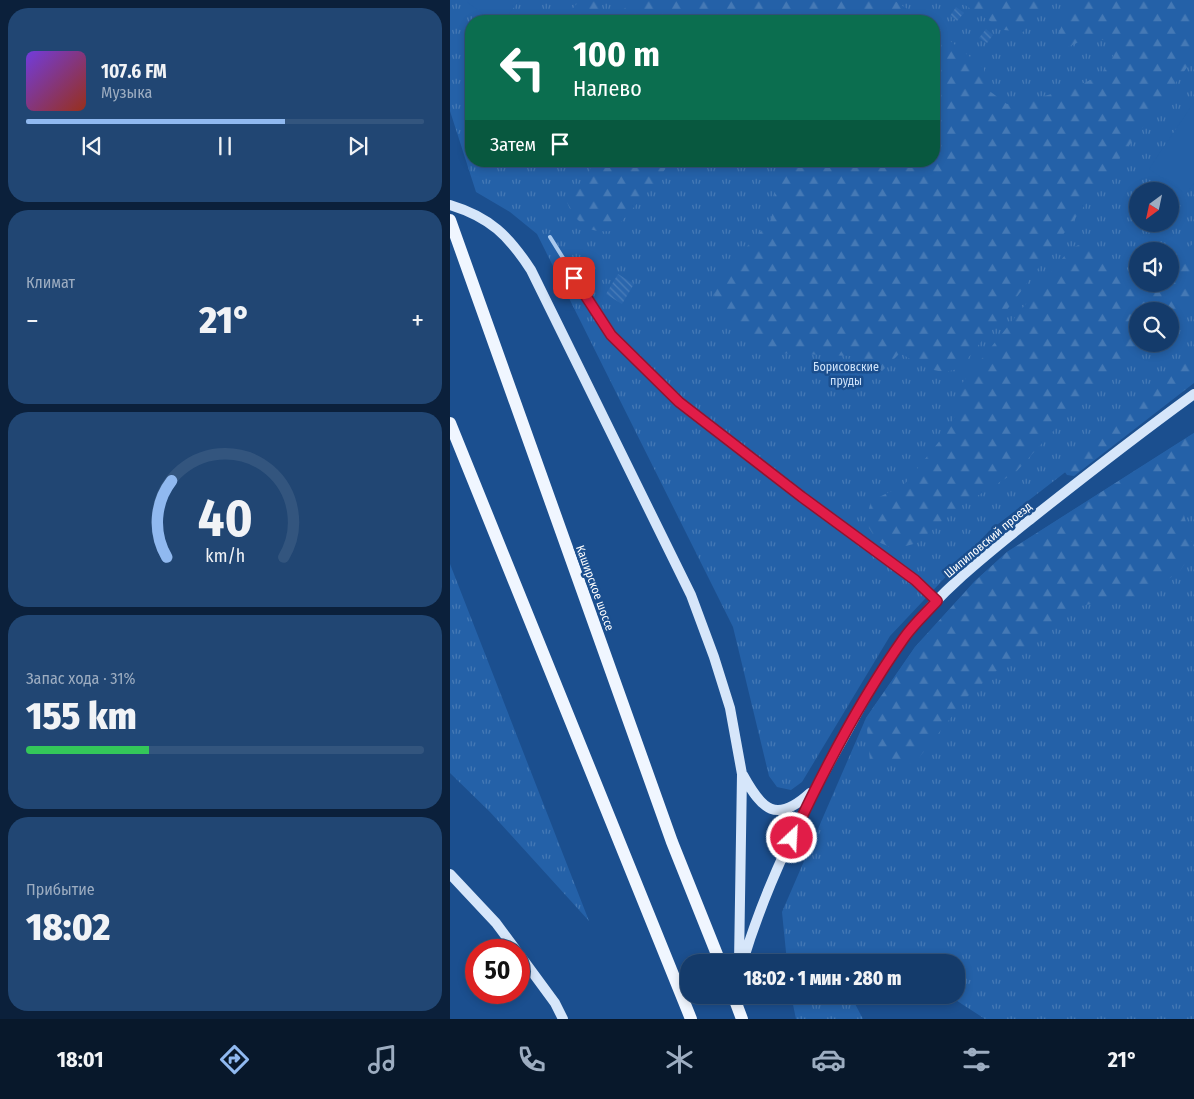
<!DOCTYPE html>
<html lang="ru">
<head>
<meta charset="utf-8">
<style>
	body { margin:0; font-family:"Fira Sans Condensed",sans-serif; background:#214673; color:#f1f3f6; height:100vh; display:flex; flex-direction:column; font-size:19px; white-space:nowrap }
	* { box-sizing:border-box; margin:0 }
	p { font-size:16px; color:#9dadc1 }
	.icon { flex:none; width:28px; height:28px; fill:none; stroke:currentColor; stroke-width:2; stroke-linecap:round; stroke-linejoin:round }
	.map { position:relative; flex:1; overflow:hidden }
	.drawer { display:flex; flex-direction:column; gap:8px; padding:8px; background:#0b203b; width:450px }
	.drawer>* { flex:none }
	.banner { position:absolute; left:15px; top:15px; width:475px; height:152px; border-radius:20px; box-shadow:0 2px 8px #0003,0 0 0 1px #33557e; background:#0b6e4f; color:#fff; overflow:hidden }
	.needle { width:32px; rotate:213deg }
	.controls { position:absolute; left:679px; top:182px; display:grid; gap:10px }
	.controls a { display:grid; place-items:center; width:50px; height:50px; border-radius:50%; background:#143b6b; box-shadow:0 2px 8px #0003,0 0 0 1px #33557e; font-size:25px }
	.speed { position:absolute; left:15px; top:939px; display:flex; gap:10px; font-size:25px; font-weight:700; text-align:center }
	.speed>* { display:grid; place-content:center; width:65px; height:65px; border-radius:50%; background:#143b6b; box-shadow:0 2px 8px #0003,0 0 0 1px #33557e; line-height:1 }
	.speed .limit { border:8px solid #d22; background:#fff; color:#111 }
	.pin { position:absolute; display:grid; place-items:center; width:42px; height:42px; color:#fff; margin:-21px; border-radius:10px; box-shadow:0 2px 8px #0006 }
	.me { position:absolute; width:55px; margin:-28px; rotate:25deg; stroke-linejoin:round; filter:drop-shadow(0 0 4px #0008) }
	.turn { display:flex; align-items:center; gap:18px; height:105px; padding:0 25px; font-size:22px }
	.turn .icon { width:65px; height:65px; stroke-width:2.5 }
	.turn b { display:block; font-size:35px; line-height:42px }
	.then { display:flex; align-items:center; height:48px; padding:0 25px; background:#0003; gap:10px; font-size:19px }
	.big { font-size:38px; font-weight:800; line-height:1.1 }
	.drawer .tile { flex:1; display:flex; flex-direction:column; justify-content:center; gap:8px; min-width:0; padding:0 18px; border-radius:20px; background:#214673 }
	.drawer .dial { align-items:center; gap:0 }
	.dial svg { height:130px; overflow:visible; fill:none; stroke:#33557e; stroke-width:7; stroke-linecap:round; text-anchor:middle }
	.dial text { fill:#f1f3f6; stroke:none }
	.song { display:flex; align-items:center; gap:15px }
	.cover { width:60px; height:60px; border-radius:8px; background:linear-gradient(135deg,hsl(260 70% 55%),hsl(10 70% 35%)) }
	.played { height:5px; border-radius:2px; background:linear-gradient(90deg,#90b9f0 65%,#33557e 65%) }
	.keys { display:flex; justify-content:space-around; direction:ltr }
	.heat { display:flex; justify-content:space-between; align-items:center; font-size:28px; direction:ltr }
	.charge { height:8px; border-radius:4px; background:linear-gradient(90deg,#34c759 31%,#33557e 0) }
	.trip { position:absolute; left:230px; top:954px; width:285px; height:50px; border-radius:20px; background:#143b6b; box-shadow:0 2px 8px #0003,0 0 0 1px #33557e; font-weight:800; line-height:50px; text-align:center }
	.tabs { display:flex; height:80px; justify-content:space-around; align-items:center; background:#08182b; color:#9dadc1 }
	.tabs .icon { width:35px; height:35px }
	.tabs .on { color:#90b9f0 }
	.tabs b { font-size:22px; color:#f1f3f6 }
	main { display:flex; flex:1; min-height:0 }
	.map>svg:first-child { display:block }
	.grass { fill:url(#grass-tufts); fill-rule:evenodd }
	.forest { fill:url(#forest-firs) }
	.pitch { fill:#2461a8 }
	.building { fill:url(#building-back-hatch) }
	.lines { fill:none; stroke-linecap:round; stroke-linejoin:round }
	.service { stroke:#a9c9ee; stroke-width:4 }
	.secondary { stroke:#d6e6fa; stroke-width:10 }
	.primary { stroke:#f0f6ff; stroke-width:12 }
	.route-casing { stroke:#92132f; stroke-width:12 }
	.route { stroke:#e11d48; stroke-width:9 }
	.labels { text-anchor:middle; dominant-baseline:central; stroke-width:5; stroke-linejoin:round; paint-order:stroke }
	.park-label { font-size:12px; fill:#cfe3fa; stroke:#1b4f8f }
	.street-label { font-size:12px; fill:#fff; stroke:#1b4f8f }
</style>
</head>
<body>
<main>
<section class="drawer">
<div class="tile">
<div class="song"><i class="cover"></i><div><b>107.6 FM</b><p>Музыка</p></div></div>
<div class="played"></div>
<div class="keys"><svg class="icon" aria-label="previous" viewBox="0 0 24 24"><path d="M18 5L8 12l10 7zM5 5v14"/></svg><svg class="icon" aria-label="pause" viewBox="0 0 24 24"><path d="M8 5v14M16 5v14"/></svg><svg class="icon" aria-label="next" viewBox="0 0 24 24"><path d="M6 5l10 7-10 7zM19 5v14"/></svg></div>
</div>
<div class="tile"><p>Климат</p>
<div class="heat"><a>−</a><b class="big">21°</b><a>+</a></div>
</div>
<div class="tile dial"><svg viewBox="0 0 100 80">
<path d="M14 69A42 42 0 1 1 86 69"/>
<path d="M14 69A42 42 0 0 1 17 22" stroke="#90b9f0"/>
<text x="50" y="56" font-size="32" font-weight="700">40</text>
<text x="50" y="72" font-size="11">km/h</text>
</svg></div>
<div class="tile"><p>Запас хода · 31%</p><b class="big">155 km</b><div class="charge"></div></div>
<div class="tile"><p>Прибытие</p><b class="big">18:02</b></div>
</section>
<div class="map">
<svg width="744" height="1019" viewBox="0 0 744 1019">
	<defs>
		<pattern id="grass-tufts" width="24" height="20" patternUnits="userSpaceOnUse" patternTransform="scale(1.25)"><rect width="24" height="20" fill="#2461a8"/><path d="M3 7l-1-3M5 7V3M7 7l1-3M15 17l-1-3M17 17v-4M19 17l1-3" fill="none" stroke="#4579b5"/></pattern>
		<pattern id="forest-firs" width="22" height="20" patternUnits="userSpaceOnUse" patternTransform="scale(1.25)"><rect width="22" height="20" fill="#2461a8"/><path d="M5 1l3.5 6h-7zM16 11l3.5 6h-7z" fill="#4579b5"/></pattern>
		<pattern id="building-back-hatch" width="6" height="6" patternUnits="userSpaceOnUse" patternTransform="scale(1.25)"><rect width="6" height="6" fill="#2a66ad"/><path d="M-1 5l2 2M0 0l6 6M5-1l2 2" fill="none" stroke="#4a7db9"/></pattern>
	</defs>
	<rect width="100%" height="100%" fill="#1b4f8f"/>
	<path class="grass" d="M 0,0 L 744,0 L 744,373 L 539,531 L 440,636 L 352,782 L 341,790 L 327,787 L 319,776 L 283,627 L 87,234 L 60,212 L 26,192 L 0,111 ZM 21,21 L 484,21 L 484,161 L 21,161 ZM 688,191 L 720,191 L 720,224 L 688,224 ZM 688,251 L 720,251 L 720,284 L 688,284 ZM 688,311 L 720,311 L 720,344 L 688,344 Z
		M 744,433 L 744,1019 L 535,1019 L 498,995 L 506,995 L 506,962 L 337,962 L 332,912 L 416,718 L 465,647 L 525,581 L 557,552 Z
		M 0,564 L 139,921 L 40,812 L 0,773 Z
		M 341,995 L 407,995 L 403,1000 L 413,1019 L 346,1019 Z"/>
	<path class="forest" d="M 130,0 L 156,0 L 140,21 L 112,21 Z
		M 181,0 L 444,0 L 475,21 L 165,21 Z
		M 507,0 L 597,0 L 573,32 L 554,30 Z
		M 621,0 L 744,0 L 744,58 L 563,302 L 510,368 C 487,378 470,364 450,353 L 432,371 L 401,356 L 325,353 L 308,346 L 266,308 L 264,291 L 271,275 L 321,220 L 330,161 L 484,161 L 484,28 L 534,68 L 534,87 L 557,104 C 582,99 639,88 656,69 C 663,62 664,53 663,44 C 645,34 633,40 616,48 L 609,46 L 607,38 Z
		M 138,161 L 221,161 L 206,182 L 163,231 C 157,231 149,232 143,230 C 129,225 118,210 116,197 L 132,184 L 141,168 Z
		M 635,242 L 654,249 L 675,280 L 685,285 L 720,284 L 720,262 L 744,243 L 744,303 L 720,317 L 720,311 L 688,311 L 687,343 L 623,409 L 566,472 L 506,509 L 467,543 L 445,549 L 428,542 L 419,528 L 417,516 L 421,501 L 454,485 L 496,433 L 506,414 L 509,387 L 620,249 Z
		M 744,354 L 744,383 L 624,476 L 617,475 L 612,468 L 616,461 Z
		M 744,433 L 744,497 L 738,500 L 733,512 L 744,549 L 730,571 L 697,594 L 619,608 L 518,696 L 464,764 L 420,762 L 416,718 L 465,647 L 525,581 L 557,552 Z"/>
	<path class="pitch" d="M 19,0 L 70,0 L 53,21 L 42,21 L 17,2 Z
		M 744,102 L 744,183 L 736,194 L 699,169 Z"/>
	<path class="building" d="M 506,7 L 514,13 L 507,21 L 500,16 Z
		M 536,29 L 543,35 L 537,43 L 529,38 Z
		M 168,274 L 184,284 L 172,304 L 156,294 Z"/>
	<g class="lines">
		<path class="service" d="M 100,237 L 161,335 L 229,402 L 352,497 L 465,580 L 486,600"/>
		<path class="secondary" d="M 0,205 C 40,217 59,236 81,270 L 241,595 L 264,657 L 280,708 L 292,774 L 289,962
			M 293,775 C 312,810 326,824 360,793
			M 0,874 L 46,923 L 66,950
			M 69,954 L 105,1003 L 113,1019
			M 293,961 C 317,882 354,808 394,737 C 413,703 431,667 455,637 C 490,591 537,554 582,518 C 635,476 689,434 744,394"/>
		<path class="primary" d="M 0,220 L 222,842 L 270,962
			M 0,423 L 241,1019
			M 283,995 L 292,1019"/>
	</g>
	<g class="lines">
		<defs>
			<path id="route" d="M 124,278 L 161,335 L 229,402 L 352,497 L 465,580 L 487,601 C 476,613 463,625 454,638 C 410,700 374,769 342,838"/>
		</defs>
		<use href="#route" class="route-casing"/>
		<use href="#route" class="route"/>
	</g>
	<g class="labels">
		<g class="park-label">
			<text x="396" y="367">Борисовские<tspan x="396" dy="14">пруды</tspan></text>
		</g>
		<g class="street-label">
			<text transform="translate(538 540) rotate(-40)">Шипиловский проезд</text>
			<text transform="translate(145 588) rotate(70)">Каширское шоссе</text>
		</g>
	</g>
</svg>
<div class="controls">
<a><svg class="needle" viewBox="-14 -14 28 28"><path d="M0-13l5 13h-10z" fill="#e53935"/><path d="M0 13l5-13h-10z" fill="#9dadc1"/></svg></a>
<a><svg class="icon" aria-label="sound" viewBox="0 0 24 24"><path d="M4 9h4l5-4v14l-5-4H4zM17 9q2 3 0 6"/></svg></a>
<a><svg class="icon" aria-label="search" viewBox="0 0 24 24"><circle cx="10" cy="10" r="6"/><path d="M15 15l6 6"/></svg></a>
</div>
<div class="speed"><div class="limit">50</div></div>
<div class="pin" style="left:124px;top:278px;background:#d93025"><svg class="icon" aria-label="arrive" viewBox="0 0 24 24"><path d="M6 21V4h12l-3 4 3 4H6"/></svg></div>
<svg class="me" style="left:342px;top:838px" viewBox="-20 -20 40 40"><circle r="17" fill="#e11d48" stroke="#fff" stroke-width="3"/><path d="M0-11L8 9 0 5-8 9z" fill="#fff"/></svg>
<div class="trip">18:02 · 1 мин · 280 m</div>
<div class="banner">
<div class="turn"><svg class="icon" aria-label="left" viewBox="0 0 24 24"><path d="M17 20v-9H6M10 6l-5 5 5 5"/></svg><div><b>100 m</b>Налево</div></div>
<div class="then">Затем<svg class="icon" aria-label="arrive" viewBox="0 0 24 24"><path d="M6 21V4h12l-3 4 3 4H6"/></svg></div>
</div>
</div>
</main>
<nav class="tabs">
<b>18:01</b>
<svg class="icon on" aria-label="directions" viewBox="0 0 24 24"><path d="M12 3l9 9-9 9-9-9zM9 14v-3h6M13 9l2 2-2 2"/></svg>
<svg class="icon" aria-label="music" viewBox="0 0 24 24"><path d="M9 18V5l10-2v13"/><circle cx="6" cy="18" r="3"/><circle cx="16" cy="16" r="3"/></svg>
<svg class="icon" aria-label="phone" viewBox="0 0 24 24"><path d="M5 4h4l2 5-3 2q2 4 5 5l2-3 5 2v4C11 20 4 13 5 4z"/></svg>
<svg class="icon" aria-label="climate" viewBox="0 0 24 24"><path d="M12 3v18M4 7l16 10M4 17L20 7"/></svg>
<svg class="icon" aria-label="car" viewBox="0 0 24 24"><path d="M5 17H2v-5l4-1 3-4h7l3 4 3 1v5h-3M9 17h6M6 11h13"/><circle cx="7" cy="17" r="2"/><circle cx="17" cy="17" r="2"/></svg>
<svg class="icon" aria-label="filters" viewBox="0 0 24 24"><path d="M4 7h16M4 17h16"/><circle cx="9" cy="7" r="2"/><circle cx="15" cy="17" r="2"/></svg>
<b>21°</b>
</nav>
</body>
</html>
